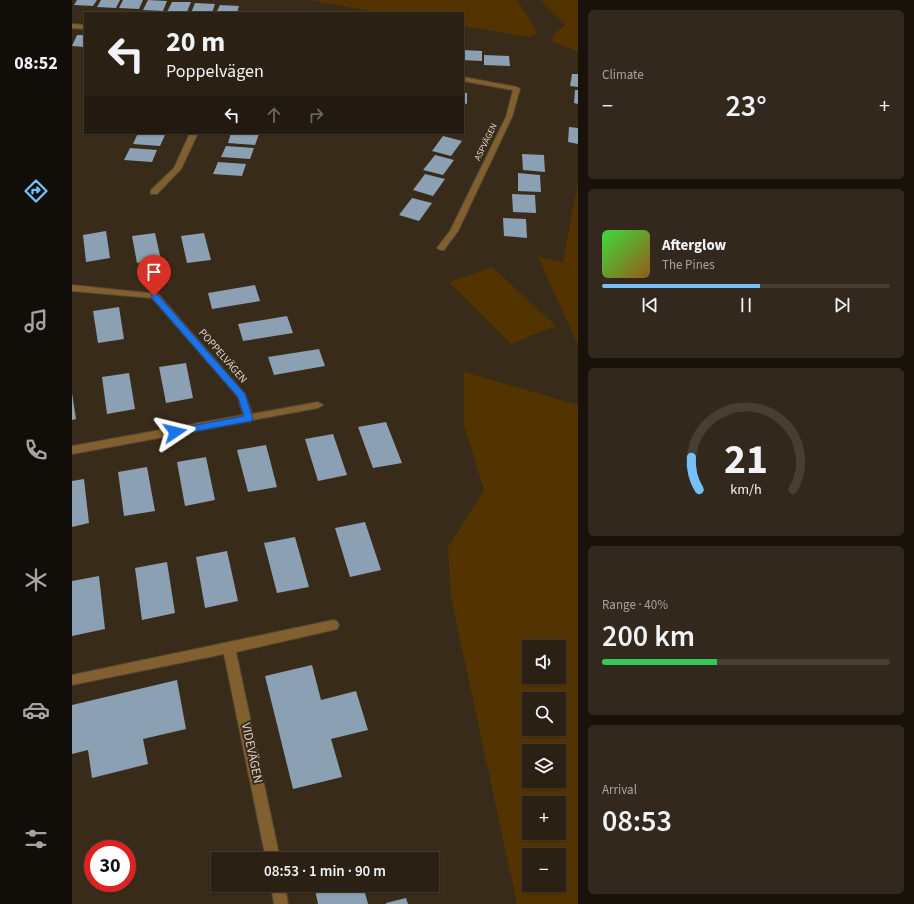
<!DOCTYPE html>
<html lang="en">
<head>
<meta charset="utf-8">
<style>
	body { margin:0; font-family:"Source Sans 3",sans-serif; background:#33281d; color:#f1f3f6; height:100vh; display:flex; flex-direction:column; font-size:15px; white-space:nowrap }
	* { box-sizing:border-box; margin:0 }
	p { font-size:13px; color:#a6a3a0 }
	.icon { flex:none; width:22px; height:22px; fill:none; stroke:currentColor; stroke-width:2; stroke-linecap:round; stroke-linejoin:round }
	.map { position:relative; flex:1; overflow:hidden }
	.panel { display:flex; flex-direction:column; gap:10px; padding:10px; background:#18120b; width:336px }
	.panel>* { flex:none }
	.guide { position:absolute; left:12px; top:12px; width:380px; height:122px; border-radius:0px; box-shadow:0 1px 3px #0004,0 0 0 1px #473e34; background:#2b2014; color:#f1f3f6; overflow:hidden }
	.controls { position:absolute; left:450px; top:640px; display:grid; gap:8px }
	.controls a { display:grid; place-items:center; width:44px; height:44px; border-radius:0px; background:#2b2014; box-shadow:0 1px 3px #0004,0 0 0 1px #473e34; font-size:20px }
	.speed { position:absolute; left:12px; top:840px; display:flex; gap:8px; font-size:20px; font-weight:700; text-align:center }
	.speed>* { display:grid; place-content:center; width:52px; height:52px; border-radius:50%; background:#2b2014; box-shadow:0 1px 3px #0004,0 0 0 1px #473e34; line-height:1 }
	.speed .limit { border:6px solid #d22; background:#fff; color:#111 }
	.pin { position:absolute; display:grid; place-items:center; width:34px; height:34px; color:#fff; margin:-41px -17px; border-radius:50% 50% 50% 0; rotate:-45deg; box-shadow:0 0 4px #0007 }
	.pin .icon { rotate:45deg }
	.me { position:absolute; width:44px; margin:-22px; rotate:80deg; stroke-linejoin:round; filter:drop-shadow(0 0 3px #0008) }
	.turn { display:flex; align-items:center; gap:14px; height:84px; padding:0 16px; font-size:18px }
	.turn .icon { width:52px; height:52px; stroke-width:2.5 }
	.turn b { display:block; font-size:28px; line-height:34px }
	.lanes { display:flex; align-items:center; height:38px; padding:0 16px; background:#0003; justify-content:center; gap:20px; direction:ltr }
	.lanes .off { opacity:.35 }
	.big { font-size:30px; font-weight:600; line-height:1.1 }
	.panel .tile { flex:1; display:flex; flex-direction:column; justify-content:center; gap:6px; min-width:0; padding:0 14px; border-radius:6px; background:#33281d }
	.panel .dial { align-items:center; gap:0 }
	.dial svg { height:104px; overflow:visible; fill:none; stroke:#473e34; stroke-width:7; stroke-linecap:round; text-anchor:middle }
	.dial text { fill:#f1f3f6; stroke:none }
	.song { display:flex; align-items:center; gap:12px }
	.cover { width:48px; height:48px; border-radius:6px; background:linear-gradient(135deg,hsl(120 70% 55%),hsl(30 70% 35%)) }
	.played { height:4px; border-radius:2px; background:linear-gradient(90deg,#76c0f7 55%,#473e34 55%) }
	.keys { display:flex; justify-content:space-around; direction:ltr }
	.heat { display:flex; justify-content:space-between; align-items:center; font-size:22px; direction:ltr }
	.charge { height:6px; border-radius:3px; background:linear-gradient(90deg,#34c759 40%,#473e34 0) }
	.trip { position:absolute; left:139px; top:852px; width:228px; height:40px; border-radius:0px; background:#2b2014; box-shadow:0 1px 3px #0004,0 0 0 1px #473e34; font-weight:600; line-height:40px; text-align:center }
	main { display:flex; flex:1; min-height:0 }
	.dock { display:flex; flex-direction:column; width:72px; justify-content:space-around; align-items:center; background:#110d08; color:#a6a3a0 }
	.dock .icon { width:28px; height:28px }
	.dock .selected { color:#76c0f7 }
	.dock b { font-size:18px; color:#f1f3f6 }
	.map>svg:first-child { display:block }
	.green { fill:#533400; fill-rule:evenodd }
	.building { fill:#8ba0b2 }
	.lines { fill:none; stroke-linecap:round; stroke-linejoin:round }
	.minor-casing { stroke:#544636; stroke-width:2 }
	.minor { fill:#825f2e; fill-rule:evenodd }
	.route { fill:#1a73e8; stroke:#114b97 }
	.labels { text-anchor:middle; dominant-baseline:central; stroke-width:4; stroke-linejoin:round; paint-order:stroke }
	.far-street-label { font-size:9px; fill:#dfd6cb; stroke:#392b1a }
	.street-label { font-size:11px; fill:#dfd6cb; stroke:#392b1a }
	.near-street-label { font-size:13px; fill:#dfd6cb; stroke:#392b1a }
</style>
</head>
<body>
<main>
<nav class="dock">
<b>08:52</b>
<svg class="icon selected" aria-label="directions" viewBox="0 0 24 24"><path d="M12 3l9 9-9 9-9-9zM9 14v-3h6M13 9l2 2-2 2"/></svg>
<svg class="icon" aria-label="music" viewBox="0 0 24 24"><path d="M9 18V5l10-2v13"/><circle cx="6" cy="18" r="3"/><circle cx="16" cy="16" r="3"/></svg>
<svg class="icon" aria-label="phone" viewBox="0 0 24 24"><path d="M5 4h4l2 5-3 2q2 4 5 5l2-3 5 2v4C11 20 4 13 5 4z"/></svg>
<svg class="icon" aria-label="climate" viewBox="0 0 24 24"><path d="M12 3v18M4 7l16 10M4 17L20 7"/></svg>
<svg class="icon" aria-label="car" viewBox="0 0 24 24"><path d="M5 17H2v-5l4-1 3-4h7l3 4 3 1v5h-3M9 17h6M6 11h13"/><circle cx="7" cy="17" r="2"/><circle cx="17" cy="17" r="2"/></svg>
<svg class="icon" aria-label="filters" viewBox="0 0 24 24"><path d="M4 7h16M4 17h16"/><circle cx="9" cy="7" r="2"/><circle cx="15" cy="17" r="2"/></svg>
</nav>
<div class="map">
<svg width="506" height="904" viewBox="0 0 506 904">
	<rect width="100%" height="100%" fill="#392b1a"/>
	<path class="green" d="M 236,0 L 445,0 L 465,31 L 463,35 L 457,37 L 391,26 L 391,13 L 312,13 Z
		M 468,0 L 506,0 L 506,52 L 480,41 L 482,34 L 493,25 Z
		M 506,182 L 506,345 L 466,257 L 491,262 Z
		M 420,267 L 484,326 L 439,344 L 377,282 Z
		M 392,372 L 506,405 L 506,904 L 445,904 L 379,597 L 376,547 L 412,490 L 392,425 ZM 457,647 L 487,647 L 487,677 L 457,677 ZM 457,699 L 487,699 L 487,729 L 457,729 ZM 457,751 L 487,751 L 487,781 L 457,781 ZM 457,803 L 487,803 L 487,833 L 457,833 ZM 457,855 L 487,855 L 487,885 L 457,885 Z"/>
	<path class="building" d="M 5,0 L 25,0 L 21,6 L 2,5 Z
		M 29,0 L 48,0 L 44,8 L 25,7 Z
		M 51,0 L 71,0 L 67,9 L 47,8 Z
		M 76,0 L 95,1 L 91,11 L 71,10 Z
		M 100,2 L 119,2 L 115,12 L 95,12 Z
		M 123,3 L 143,4 L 140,13 L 119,13 Z
		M 148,5 L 167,6 L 165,13 L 144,13 Z
		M 5,35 L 13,35 L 13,47 L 0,46 Z
		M 391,50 L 410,51 L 410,61 L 391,60 Z
		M 412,55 L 437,56 L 438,66 L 412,65 Z
		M 500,74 L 506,74 L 506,87 L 498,86 Z
		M 503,90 L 506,90 L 506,104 L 502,103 Z
		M 391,93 L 395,93 L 395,104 L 391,103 Z
		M 497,127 L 506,128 L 506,144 L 496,142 Z
		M 66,133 L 73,133 L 93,135 L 88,146 L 61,144 Z
		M 159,133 L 179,133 L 187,134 L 183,145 L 156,143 Z
		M 371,136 L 390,141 L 379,156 L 360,151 Z
		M 154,146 L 182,148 L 178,159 L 149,157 Z
		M 58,148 L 85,150 L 80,162 L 52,160 Z
		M 450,154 L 472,155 L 473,172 L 451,170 Z
		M 363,155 L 382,160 L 371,175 L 351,170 Z
		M 146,162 L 174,164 L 170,176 L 141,174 Z
		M 446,173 L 468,175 L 469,192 L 446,191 Z
		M 353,174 L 373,179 L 361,196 L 341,190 Z
		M 440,194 L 463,195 L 464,213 L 441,212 Z
		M 340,198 L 360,203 L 347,221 L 327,215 Z
		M 431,218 L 454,219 L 455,238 L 432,236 Z
		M 34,231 L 38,258 L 14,262 L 11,235 Z
		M 83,233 L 89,260 L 65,263 L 60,236 Z
		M 132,233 L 139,260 L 115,263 L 109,236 Z
		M 183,285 L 188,301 L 140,309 L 136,293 Z
		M 47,307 L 52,339 L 26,343 L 21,311 Z
		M 215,316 L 221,333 L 171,341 L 166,324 Z
		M 247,349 L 253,366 L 202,375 L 196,357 Z
		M 114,363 L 121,398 L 94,403 L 87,367 Z
		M 57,373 L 63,409 L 35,414 L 30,377 Z
		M 0,393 L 4,419 L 0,420 Z
		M 314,422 L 330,463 L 301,468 L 286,427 Z
		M 261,434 L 275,475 L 246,481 L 233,439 Z
		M 194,445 L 205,487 L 176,492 L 165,450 Z
		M 134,457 L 143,500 L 113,506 L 105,462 Z
		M 75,467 L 83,511 L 52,516 L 46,472 Z
		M 12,479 L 17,523 L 0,527 L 0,481 Z
		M 293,522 L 309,570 L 278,577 L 263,528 Z
		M 223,537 L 237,587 L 205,593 L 192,543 Z
		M 155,551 L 166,601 L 133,608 L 124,557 Z
		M 95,562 L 103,613 L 70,620 L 63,568 Z
		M 27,576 L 33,629 L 0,636 L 0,581 Z
		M 240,665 L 249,700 L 284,691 L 296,730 L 259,739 L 270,777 L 221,789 L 193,676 Z
		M 105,680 L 114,729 L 71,739 L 76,764 L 20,778 L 16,750 L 0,754 L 0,705 Z
		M 242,885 L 291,885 L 296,904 L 246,904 Z
		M 334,898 L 336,904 L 314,904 L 314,903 Z"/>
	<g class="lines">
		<defs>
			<path id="minor" d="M 0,24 L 13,25 L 13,29 L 0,28 Z
				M 391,77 L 445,87 L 448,89 L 440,117 L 386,231 L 372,250 L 369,250 L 365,248 L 378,231 L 434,117 L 441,90 L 391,81 Z
				M 118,133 L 126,133 L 109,169 L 85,194 L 79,194 L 79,190 L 102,168 Z
				M 0,285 L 86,294 L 173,394 L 180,414 L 246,402 L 251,405 L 246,408 L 181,420 L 177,422 L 174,422 L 0,454 L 0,446 L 171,415 L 166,397 L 80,298 L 0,291 Z
				M 261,620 L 265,621 L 267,625 L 265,629 L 261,630 L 164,652 L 208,859 L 194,859 L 152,654 L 0,685 L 0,675 Z
				M 199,885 L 213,885 L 216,904 L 202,904 Z"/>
		</defs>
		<use href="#minor" class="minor-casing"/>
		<use href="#minor" class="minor"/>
	</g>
	<path class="route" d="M 82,293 L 85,294 L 173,394 L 181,419 L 180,421 L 103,435 L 100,434 L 99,432 L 103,429 L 172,416 L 166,397 L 80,298 L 80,294 Z"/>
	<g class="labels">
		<g class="far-street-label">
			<text transform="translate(414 142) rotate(-64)">ASPVÄGEN</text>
		</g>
		<g class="street-label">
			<text transform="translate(151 356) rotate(49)">POPPELVÄGEN</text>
		</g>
		<g class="near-street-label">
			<text transform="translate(180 753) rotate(78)">VIDEVÄGEN</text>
		</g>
	</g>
</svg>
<div class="controls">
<a><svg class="icon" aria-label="sound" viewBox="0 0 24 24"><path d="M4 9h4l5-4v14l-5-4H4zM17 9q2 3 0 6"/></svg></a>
<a><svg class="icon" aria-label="search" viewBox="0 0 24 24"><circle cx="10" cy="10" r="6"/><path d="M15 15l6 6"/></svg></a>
<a><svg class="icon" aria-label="layers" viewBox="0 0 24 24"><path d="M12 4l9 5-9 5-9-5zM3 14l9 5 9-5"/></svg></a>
<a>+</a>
<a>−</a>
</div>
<div class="speed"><div class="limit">30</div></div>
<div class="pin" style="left:82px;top:296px;background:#d93025"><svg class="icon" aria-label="arrive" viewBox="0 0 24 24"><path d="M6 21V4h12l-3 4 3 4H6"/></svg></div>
<svg class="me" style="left:103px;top:432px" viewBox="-20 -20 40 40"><path d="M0-17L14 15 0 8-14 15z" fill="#1a73e8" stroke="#fff" stroke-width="4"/></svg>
<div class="trip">08:53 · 1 min · 90 m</div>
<div class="guide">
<div class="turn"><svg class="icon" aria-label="left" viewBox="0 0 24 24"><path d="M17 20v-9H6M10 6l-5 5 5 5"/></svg><div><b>20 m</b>Poppelvägen</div></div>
<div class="lanes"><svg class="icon" aria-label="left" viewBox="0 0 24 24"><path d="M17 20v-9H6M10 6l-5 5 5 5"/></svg><svg class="icon off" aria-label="ahead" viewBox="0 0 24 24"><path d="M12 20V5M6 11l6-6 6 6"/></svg><svg class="icon off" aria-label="right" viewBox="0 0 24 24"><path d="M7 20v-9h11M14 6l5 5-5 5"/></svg></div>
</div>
</div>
<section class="panel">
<div class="tile"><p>Climate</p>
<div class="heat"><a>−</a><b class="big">23°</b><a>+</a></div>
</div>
<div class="tile">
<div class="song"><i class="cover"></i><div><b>Afterglow</b><p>The Pines</p></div></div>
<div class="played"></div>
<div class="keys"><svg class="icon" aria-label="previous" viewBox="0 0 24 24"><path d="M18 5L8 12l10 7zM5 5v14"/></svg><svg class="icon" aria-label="pause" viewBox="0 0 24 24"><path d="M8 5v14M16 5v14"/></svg><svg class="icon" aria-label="next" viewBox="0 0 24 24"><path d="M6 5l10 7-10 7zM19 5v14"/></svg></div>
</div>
<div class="tile dial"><svg viewBox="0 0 100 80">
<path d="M14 69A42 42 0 1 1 86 69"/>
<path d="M14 69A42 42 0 0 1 8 44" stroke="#76c0f7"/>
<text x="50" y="56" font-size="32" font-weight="700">21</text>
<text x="50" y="72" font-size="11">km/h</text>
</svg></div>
<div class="tile"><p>Range · 40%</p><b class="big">200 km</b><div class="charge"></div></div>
<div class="tile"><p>Arrival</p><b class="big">08:53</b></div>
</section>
</main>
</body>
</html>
